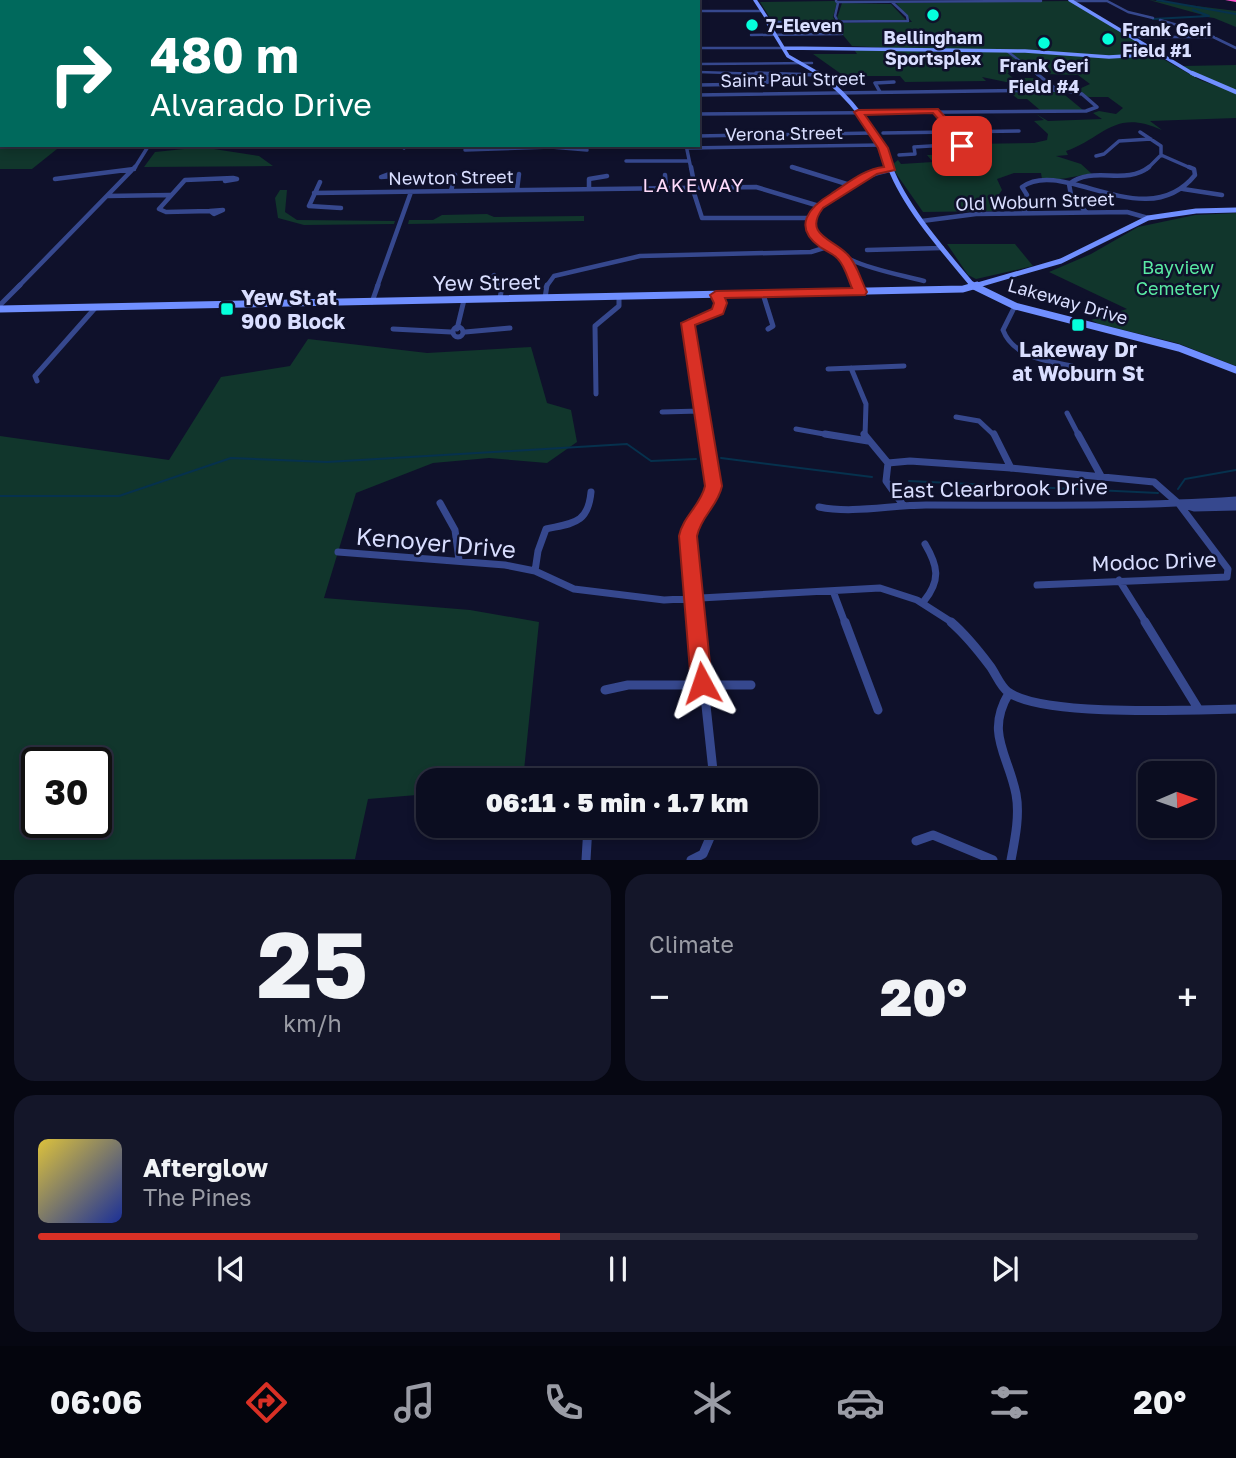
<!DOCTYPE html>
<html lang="en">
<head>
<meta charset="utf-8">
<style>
	body { margin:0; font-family:"Golos Text",sans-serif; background:#141629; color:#f1f3f6; height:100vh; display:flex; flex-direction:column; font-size:26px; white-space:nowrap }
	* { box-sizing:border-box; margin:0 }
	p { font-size:23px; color:#9a9ca5 }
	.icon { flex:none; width:38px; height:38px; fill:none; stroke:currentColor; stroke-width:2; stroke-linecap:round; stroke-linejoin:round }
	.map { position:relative; height:860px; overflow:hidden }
	.panel { display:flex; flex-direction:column; gap:14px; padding:14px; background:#060712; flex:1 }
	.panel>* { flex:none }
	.guide { position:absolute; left:0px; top:0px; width:700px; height:147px; box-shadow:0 4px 10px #0003,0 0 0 2px #2b2d3e; background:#00695c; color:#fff; overflow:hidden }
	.needle { width:46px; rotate:88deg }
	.controls { position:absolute; left:1138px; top:761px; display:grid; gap:14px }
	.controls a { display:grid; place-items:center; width:77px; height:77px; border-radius:14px; background:#0b0d20; box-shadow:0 4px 10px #0003,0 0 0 2px #2b2d3e; font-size:35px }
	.speed { position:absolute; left:21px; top:747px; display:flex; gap:14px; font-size:35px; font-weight:700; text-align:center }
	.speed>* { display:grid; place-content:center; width:91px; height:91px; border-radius:50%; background:#0b0d20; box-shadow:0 4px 10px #0003,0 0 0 2px #2b2d3e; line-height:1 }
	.speed .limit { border:4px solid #111; border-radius:10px; background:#fff; color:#111 }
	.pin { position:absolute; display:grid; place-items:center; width:60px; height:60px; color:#fff; margin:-30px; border-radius:14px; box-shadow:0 4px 10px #0006 }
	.me { position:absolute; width:77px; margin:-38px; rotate:355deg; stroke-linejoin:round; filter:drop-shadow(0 0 5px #0008) }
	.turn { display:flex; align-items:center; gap:24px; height:147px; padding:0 35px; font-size:32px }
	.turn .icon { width:91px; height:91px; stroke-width:2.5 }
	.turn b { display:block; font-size:49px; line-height:60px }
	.big { font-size:52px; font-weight:800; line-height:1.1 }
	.panel .tile { flex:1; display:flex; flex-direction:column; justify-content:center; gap:10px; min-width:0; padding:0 24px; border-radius:21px; background:#141629 }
	.panel .dial { align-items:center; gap:0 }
	.dial b { font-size:91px; line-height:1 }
	.song { display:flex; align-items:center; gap:21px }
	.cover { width:84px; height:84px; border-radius:10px; background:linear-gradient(135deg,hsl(50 70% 55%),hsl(230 70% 35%)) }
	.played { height:7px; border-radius:4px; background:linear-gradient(90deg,#d93025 45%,#2b2d3e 45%) }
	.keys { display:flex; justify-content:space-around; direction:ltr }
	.heat { display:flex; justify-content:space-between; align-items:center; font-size:38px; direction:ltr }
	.panel .tiles { flex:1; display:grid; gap:14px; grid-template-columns:1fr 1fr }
	.tile:last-child { grid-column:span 2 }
	.trip { position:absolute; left:416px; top:768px; width:402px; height:70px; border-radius:21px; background:#0b0d20; box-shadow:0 4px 10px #0003,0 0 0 2px #2b2d3e; font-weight:800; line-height:70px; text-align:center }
	.tab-bar { display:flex; height:112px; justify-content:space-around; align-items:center; background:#04050d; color:#9a9ca5 }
	.tab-bar .icon { width:49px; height:49px }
	.tab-bar .active { color:#d93025 }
	.tab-bar b { font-size:32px; color:#f1f3f6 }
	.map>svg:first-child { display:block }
	.green { fill:#11362c; fill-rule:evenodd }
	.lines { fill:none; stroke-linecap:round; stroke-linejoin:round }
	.stream { stroke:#06314d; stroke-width:2 }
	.street-far5 { stroke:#36488e; stroke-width:2.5 }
	.street-far4 { stroke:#36488e; stroke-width:3.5 }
	.street-far3 { stroke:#36488e; stroke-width:4.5 }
	.street-far2 { stroke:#36488e; stroke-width:5 }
	.street-far1 { stroke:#36488e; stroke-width:7 }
	.street { stroke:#36488e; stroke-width:9 }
	.secondary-far3 { stroke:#708fff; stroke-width:3.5 }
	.secondary-far2 { stroke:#708fff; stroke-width:4.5 }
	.secondary-far1 { stroke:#708fff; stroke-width:5 }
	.secondary { stroke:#708fff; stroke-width:7 }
	.highway { fill:#ff54cf; fill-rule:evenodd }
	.route { fill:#d93025; stroke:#8d1f18; stroke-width:2 }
	.poi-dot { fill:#05ffdc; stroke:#0f112b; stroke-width:2.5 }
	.labels { text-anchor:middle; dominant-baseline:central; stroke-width:5; stroke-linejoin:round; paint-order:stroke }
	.far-poi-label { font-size:18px; font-weight:bold; fill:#d9deff; stroke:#0f112b; text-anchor:start }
	.far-street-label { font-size:18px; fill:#d9deff; stroke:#0f112b }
	.far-park-label { font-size:18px; fill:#5aeaa3; stroke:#0f112b }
	.far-neighbourhood-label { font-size:19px; letter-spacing:2px; fill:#ffdbfb; stroke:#0f112b }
	.street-label { font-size:21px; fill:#d9deff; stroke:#0f112b }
	.poi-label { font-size:21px; font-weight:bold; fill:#d9deff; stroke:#0f112b; text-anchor:start }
	.near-street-label { font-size:24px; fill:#d9deff; stroke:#0f112b }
</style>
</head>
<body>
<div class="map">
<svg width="1236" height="860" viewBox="0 0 1236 860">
	<rect width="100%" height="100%" fill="#0f112b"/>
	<path class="green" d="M 1149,0 L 1236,11 L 1236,27 L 1214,18 L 1200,16 L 1203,15 Z
		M 834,1 L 837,3 L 833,17 L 835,20 L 772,21 L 760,2 Z
		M 1070,1 L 1155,53 L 1109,56 L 1029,50 L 947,51 L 852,46 L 833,23 L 912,22 L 896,3 Z
		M 842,3 L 891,4 L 906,20 L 839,20 L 837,18 Z
		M 853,48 L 950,53 L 1017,51 L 1084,56 L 1156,55 L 1200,80 L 1236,93 L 1236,118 L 1150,121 L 1162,130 C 1114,108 1104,138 1066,151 L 1068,155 L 1056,156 L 1081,164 L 1092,174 C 1071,176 1064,181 1042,179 L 1041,173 L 1014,173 L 997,179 L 1002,190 L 990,207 L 994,211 L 923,212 L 895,172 L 893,164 L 898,160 L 901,164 L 933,162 L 927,155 L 978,154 L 986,148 L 969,144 L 1034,143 L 1047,140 L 1048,134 L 1034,121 L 1044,120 L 1036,114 L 1048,121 L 1102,119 L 1093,113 L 1099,111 L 1116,114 L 1123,108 L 1108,97 L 1089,97 L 1060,89 L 1079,89 L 1090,84 L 1078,75 L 1007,73 L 1013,78 L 1035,78 L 1043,85 L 1021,85 L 982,77 L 986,81 L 905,82 L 900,76 L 844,76 L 813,54 L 857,54 Z
		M 1236,65 L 1236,90 L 1207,80 L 1183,66 Z
		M 1060,91 L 1083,110 L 1040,110 L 1027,99 L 1018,99 L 1009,92 Z
		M 0,133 L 2,145 L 62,145 L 32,169 L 0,169 Z
		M 188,145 L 259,156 L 273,166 L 144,167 L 155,152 L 184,149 Z
		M 280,190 L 287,190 L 285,212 L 297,220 L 395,221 L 394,224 L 304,225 L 278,218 L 275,198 Z
		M 1236,213 L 1236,366 L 1177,343 L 1099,324 L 1091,320 L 1127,309 L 1049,272 L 1091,254 L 1138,227 L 1195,215 Z
		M 487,214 L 494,217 L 584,216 L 584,221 L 408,224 L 409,220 L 433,220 L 442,215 Z
		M 947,244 L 1015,244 L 1033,266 L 976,279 L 968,275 Z
		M 308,339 L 427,353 L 531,347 L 547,403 L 571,410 L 577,442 L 547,463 L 489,458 L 433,463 L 356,493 L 324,598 L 470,610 L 539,622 L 523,780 L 429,780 L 429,794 L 368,799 L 355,859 L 0,860 L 0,436 L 169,460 L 221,377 L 290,366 ZM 37,763 L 96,763 L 96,822 L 37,822 Z"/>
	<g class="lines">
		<path class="stream" d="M 1157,0 L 1236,14
			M 1153,19 L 1209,16 L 1193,10
			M 721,458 L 872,477
			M 909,481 L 1158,493
			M 1178,489 L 1185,479 L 1236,470
			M 0,496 L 119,496 L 231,458 L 327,462 L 627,444 L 651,461 L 696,459"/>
		<path class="street-far5" d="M 459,0 L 501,0
			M 836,1 L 838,3 L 835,16 L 838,22
			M 1072,1 L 1107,1 L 1128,12 L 1153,18
			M 20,2 L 23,0
			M 53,2 L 57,0
			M 154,2 L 157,0
			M 238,2 L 240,0
			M 527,2 L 587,1
			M 837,2 L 1041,1
			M 698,11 L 761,11
			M 1160,20 L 1205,33 L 1236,48
			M 768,22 L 908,21 L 907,16 L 892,2
			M 751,35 L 842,34
			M 1132,37 L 1214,37
			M 698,48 L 783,48
			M 1007,51 L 1038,75
			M 698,64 L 812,63
			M 698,72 L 802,75
			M 815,75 L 821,75"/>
		<path class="street-far4" d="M 756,73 L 821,75
			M 1036,73 L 1057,90
			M 698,85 L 761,84 L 768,82 L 767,76
			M 880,92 L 875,83 L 894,82
			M 698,95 L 1062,90 L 1082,94 L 1097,107 L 1086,111 L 698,114
			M 1140,132 L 1161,146 L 1161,155
			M 883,133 L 1019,131
			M 698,136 L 873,133
			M 555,145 L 551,147 L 587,150
			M 686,145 L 691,169
			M 404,148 L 406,145
			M 687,148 L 882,145
			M 465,150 L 551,147
			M 899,155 L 915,154 L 914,147 L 964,144 L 935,111
			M 1161,155 L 1193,169
			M 1096,156 L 1104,154 L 1119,141 L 1151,139
			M 626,161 L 689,161
			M 792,167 L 797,169
			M 134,169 L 149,145
			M 1147,169 L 1161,155"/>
		<path class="street-far3" d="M 691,167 L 695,188
			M 792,167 L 850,185
			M 890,170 C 860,176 822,194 810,223 C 833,265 882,270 924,281
			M 389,174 L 394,176 L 381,177 Z
			M 665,175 L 666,188
			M 55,179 L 134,169
			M 320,182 L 309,206 L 341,208
			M 589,189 L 589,179 L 607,176
			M 1183,189 L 1222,195
			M 517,190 L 519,174
			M 451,191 L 455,175
			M 314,193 L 756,187 L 819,206
			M 694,193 L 702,218 L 811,218
			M 107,196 L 170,195
			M 223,210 L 214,214 L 210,211 Z
			M 210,211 L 166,212 L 159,209 L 185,180 L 233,178 L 237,179 L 225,181 L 227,179
			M 1086,212 L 1071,195 L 1069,184 C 1093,165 1125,186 1149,167
			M 1026,213 L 1022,207 L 1027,195 L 1022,187 C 1063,157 1146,236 1195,175 L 1194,169 L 1189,167
			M 922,221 L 976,214 L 1127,212 L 1148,218
			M 867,250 L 942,248
			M 843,256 L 858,287
			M 494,275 L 502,287
			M 18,287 L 135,167
			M 377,287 L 411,192
			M 546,287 L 554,276 L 640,256 L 811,252 L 827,247"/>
		<path class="street-far2" d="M 857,285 L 861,292
			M 763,294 L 773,326 L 768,329
			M 545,298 L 547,285
			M 500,299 L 502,285
			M 372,302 L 378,285
			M 0,305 L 20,285
			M 1015,306 L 1003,330 C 1013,357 1047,361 1072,366
			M453 332a5 5 0 1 1 10 0a5 5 0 1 1-10 0Z
			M 393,329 L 451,332
			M 457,329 L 464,300
			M 465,332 L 510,328
			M 851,368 L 866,404 L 865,436
			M 828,369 L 904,366
			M 37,381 L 35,376 L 96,307
			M 596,394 L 595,326 L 619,306 L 619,297
			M 662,412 L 700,411
			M 1067,413 L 1079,436
			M 956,417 L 979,421 L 995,436
			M 796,429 L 835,436
			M 706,436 L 687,325 L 689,321 L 719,311 L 720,303 L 716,295"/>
		<path class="street-far1" d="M 825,434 L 868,441
			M 864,434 L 888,463 L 886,481 L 903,505
			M 994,434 L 1011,468
			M 1078,434 L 1101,476
			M 888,463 L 910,461 L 1011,468 L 1154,482 L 1179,504 L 1228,569 L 1227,577 L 1037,585
			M 440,503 L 455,530 L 459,560
			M 1181,504 L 1194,508 L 1236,507
			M 819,507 C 853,514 891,505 926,505 C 1029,505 1133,507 1236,500
			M 338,552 L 505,565 L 535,571 L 574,589 L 664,600 L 880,588 L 917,600 L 953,623
			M 535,571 L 538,551 L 546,529 C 573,523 588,524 591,492
			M 1119,580 L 1146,623
			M 833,591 L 845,623
			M 924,601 C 941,580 938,566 925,544
			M 697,623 L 688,536 C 692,520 704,511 711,496 C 719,479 708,452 705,434"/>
		<path class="street" d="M 697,622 L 714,780
			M 845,622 L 878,710
			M 951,622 C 966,635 978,650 990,666 C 996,674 1000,686 1008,692 C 1043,717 1189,710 1236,709
			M 1145,622 L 1199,710
			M 605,690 L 628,685 L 751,685
			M 1009,693 C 985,733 1008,754 1016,794 C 1020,815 1015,839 1011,860
			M 916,841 L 933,835 L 993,860
			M 586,860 L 588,826
			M 691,860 L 703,854 L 715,826"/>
		<path class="secondary-far3" d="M 755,0 L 770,23
			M 1070,0 L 1195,75
			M 768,23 L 788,56 L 821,75
			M 783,48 L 1025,51 L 1109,57 L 1160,54"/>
		<path class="secondary-far2" d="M 818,73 C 850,96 877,132 891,169
			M 1192,73 L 1236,92"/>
		<path class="secondary-far1" d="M 890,167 C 906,209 945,252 974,287
			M 971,287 L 1061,261 L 1148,218 L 1196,211 L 1236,210"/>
		<path class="secondary" d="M 972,285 L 1015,306 L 1179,348 L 1236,370
			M 0,309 L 963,289 L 977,285"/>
		<path class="highway" d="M 1225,0 L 1236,0 L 1236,2 Z"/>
	</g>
	<path class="route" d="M 938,109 L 968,143 L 965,148 L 958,148 L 959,143 L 933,113 L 865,115 L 888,148 L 895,170 L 877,174 L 823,208 C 803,234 832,239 846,253 C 856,261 861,281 867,292 L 865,295 L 725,298 L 727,303 L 723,314 L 695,325 L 722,486 C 718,506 701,516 697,536 L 712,683 L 709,689 L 702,692 L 694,689 L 691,683 L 679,536 C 683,516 701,505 705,486 L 681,323 L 712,309 L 714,303 L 710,295 L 716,291 L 852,288 C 848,279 845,266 838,259 C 834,254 826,251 820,247 C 792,227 809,207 831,194 C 848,183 864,169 884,167 L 878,148 L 854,112 L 858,110 Z"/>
	<g class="poi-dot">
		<circle cx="933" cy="15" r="7"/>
		<circle cx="752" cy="25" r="7"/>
		<circle cx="1108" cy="39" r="7"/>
		<circle cx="1044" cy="43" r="7"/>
		<rect x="220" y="302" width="14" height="14" rx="3.5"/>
		<rect x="1071" y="318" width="14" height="14" rx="3.5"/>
	</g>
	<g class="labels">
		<g class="far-poi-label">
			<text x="766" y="25">7-Eleven</text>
			<text x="1122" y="29">Frank Geri<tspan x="1122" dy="21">Field #1</tspan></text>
			<text x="933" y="37" text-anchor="middle">Bellingham<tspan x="933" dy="21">Sportsplex</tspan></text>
			<text x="1044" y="65" text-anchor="middle">Frank Geri<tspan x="1044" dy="21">Field #4</tspan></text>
		</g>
		<g class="far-street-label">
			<text transform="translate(793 79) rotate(-1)">Saint Paul Street</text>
			<text transform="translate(784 133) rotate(-1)">Verona Street</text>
			<text transform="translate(451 177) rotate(-1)">Newton Street</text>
			<text transform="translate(1035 201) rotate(-2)">Old Woburn Street</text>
			<text transform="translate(1068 301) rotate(16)">Lakeway Drive</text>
		</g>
		<g class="far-park-label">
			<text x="1178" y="267">Bayview<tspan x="1178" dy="21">Cemetery</tspan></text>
		</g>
		<g class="far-neighbourhood-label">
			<text x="694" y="184">LAKEWAY</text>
		</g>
		<g class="street-label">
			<text transform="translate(487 282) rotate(-1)">Yew Street</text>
			<text transform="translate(999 488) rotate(-1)">East Clearbrook Drive</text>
			<text transform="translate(1154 561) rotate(-2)">Modoc Drive</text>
		</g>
		<g class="poi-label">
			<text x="241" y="297">Yew St at<tspan x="241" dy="24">900 Block</tspan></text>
			<text x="1078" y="349" text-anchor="middle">Lakeway Dr<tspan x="1078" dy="24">at Woburn St</tspan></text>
		</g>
		<g class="near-street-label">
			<text transform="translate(436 542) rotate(5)">Kenoyer Drive</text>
		</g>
	</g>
</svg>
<div class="controls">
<a><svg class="needle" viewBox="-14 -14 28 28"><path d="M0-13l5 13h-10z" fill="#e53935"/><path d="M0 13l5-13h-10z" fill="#9a9ca5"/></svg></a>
</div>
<div class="speed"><div class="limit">30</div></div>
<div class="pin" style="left:962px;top:146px;background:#d93025"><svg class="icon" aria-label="arrive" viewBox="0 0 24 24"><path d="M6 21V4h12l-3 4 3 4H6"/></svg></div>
<svg class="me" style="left:702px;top:683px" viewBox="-20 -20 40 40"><path d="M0-17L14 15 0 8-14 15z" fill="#d93025" stroke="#fff" stroke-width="4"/></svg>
<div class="trip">06:11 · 5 min · 1.7 km</div>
<div class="guide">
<div class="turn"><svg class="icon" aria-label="right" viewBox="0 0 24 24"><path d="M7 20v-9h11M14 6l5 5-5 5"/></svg><div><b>480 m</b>Alvarado Drive</div></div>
</div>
</div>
<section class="panel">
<div class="tiles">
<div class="tile dial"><b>25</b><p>km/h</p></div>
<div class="tile"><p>Climate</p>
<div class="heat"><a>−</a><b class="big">20°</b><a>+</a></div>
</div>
<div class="tile">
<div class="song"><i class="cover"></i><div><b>Afterglow</b><p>The Pines</p></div></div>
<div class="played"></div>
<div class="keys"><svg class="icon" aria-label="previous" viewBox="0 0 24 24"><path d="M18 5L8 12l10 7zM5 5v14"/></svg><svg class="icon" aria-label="pause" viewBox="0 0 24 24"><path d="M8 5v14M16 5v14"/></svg><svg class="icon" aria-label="next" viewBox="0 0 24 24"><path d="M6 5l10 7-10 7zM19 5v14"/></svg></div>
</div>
</div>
</section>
<nav class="tab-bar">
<b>06:06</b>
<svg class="icon active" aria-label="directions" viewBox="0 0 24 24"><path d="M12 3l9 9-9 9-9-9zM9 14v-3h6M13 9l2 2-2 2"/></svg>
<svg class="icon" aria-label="music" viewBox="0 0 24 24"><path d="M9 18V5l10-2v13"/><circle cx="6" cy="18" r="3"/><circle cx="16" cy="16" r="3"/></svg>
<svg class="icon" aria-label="phone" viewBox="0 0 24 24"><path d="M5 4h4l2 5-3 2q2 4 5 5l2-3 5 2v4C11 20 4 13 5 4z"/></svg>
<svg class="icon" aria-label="climate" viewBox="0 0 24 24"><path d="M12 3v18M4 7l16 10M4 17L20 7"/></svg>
<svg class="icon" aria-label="car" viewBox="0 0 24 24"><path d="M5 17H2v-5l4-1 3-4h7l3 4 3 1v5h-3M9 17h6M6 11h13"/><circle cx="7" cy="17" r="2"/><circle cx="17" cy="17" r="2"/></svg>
<svg class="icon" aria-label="filters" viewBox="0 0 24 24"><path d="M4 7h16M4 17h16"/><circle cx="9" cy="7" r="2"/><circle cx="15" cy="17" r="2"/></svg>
<b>20°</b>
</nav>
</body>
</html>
